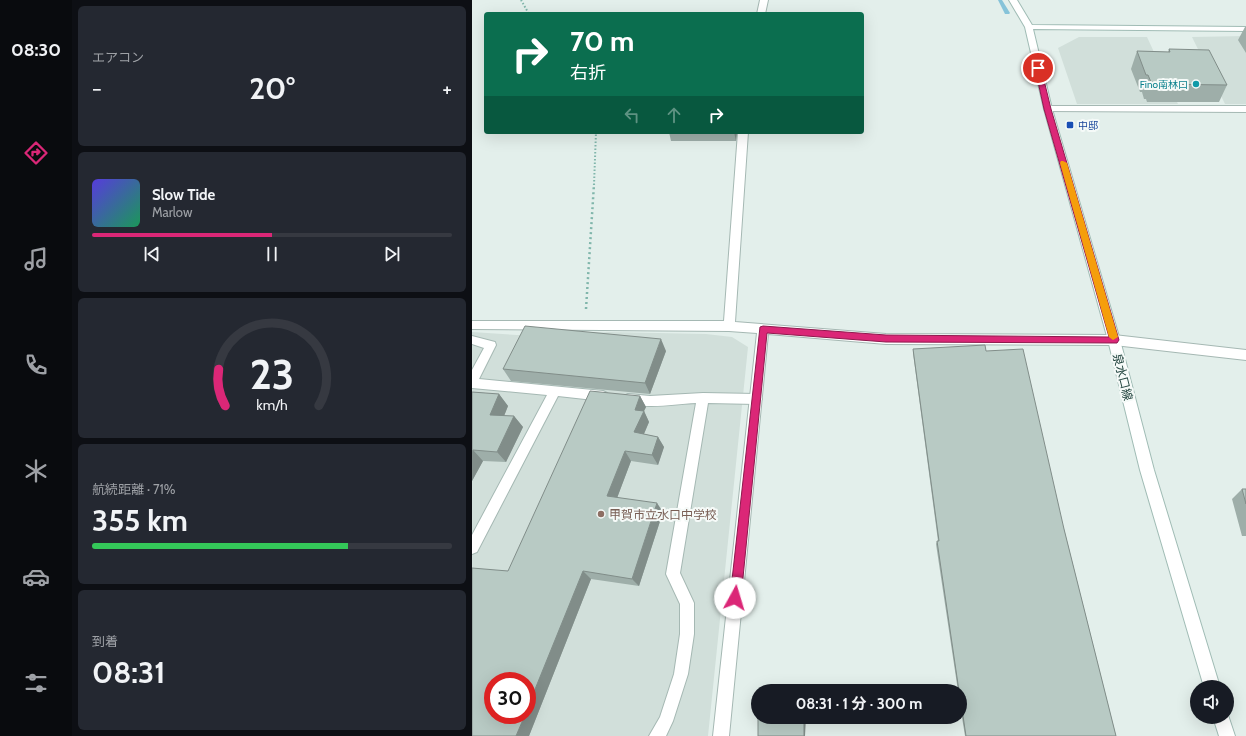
<!DOCTYPE html>
<html lang="ja">
<head>
<meta charset="utf-8">
<style>
	body { margin:0; font-family:Cabin,"Noto Sans JP",sans-serif; background:#242831; color:#f1f3f6; height:100vh; display:flex; flex-direction:column; font-size:15px; white-space:nowrap }
	* { box-sizing:border-box; margin:0 }
	p { font-size:13px; color:#9ea1a6 }
	.icon { flex:none; width:22px; height:22px; fill:none; stroke:currentColor; stroke-width:2; stroke-linecap:round; stroke-linejoin:round }
	.map { position:relative; flex:1; overflow:hidden }
	.details { display:flex; flex-direction:column; gap:6px; padding:6px; background:#0d0f14; width:400px }
	.details>* { flex:none }
	.banner { position:absolute; left:12px; top:12px; width:380px; height:122px; border-radius:4px; box-shadow:0 4px 16px #0002; background:#0b6e4f; color:#fff; overflow:hidden }
	.controls { position:absolute; left:718px; top:680px; display:grid; gap:8px }
	.controls a { display:grid; place-items:center; width:44px; height:44px; border-radius:50%; background:#171b24; box-shadow:0 4px 16px #0002; font-size:20px }
	.speed { position:absolute; left:12px; top:672px; display:flex; gap:8px; font-size:20px; font-weight:700; text-align:center }
	.speed>* { display:grid; place-content:center; width:52px; height:52px; border-radius:50%; background:#171b24; box-shadow:0 4px 16px #0002; line-height:1 }
	.speed .limit { border:6px solid #d22; background:#fff; color:#111 }
	.pin { position:absolute; display:grid; place-items:center; width:34px; height:34px; color:#fff; margin:-17px; border:2px solid #fff; border-radius:50%; box-shadow:0 1px 4px #0007 }
	.me { position:absolute; width:44px; margin:-22px; rotate:6deg; stroke-linejoin:round; filter:drop-shadow(0 0 3px #0008) }
	.turn { display:flex; align-items:center; gap:14px; height:84px; padding:0 20px; font-size:18px }
	.turn .icon { width:52px; height:52px; stroke-width:2.5 }
	.turn b { display:block; font-size:28px; line-height:34px }
	.lanes { display:flex; align-items:center; height:38px; padding:0 20px; background:#0003; justify-content:center; gap:20px; direction:ltr }
	.lanes .off { opacity:.35 }
	.big { font-size:30px; font-weight:700; line-height:1.1 }
	.details .card { flex:1; display:flex; flex-direction:column; justify-content:center; gap:6px; min-width:0; padding:0 14px; border-radius:6px; background:#242831 }
	.details .dial { align-items:center; gap:0 }
	.dial svg { height:104px; overflow:visible; fill:none; stroke:#363941; stroke-width:7; stroke-linecap:round; text-anchor:middle }
	.dial text { fill:#f1f3f6; stroke:none }
	.song { display:flex; align-items:center; gap:12px }
	.cover { width:48px; height:48px; border-radius:6px; background:linear-gradient(135deg,hsl(250 70% 55%),hsl(150 70% 35%)) }
	.played { height:4px; border-radius:2px; background:linear-gradient(90deg,#db2777 50%,#363941 50%) }
	.keys { display:flex; justify-content:space-around; direction:ltr }
	.heat { display:flex; justify-content:space-between; align-items:center; font-size:22px; direction:ltr }
	.charge { height:6px; border-radius:3px; background:linear-gradient(90deg,#34c759 71%,#363941 0) }
	.trip { position:absolute; left:279px; top:684px; width:216px; height:40px; border-radius:20px; background:#171b24; box-shadow:0 4px 16px #0002; font-weight:700; line-height:40px; text-align:center }
	main { display:flex; flex:1; min-height:0 }
	.dock { display:flex; flex-direction:column; width:72px; justify-content:space-around; align-items:center; background:#090b0e; color:#9ea1a6 }
	.dock .icon { width:28px; height:28px }
	.dock .current { color:#db2777 }
	.dock b { font-size:18px; color:#f1f3f6 }
	.map>svg:first-child { display:block }
	.built { fill:#d1dfda; fill-rule:evenodd }
	.lines { fill:none; stroke-linecap:round; stroke-linejoin:round }
	.stream { fill:#86c3d9; fill-rule:evenodd }
	.lane-casing { stroke:#a5b8b3; stroke-width:2 }
	.street-casing { stroke:#a5b8b3; stroke-width:2 }
	.secondary-casing { stroke:#a0bcb5; stroke-width:2 }
	.path-far1 { stroke:#80b6ab; stroke-width:2; stroke-dasharray:1.5 2; stroke-linecap:butt }
	.path { stroke:#80b6ab; stroke-width:2.5; stroke-dasharray:2 3; stroke-linecap:butt }
	.lane { fill:#fff; fill-rule:evenodd }
	.street { fill:#fff; fill-rule:evenodd }
	.secondary { fill:#fff; fill-rule:evenodd }
	.wall { fill:#9eaea9 }
	.shaded-wall { fill:#818d89 }
	.building { fill:#b8cac4; stroke:#818d89 }
	.route { fill:#db2777; stroke:#8e194d }
	.slow { fill:#f59e0b }
	.culture-dot { fill:#0f9aa8; stroke:#f5faf8; stroke-width:1.5 }
	.transit-dot { fill:#1a4fb4; stroke:#f5faf8; stroke-width:1.5 }
	.education-dot { fill:#8d6e63; stroke:#f5faf8; stroke-width:1.5 }
	.labels { text-anchor:middle; dominant-baseline:central; stroke-width:4; stroke-linejoin:round; paint-order:stroke }
	.far-culture-label { font-size:10px; fill:#0d838f; stroke:#f5faf8; text-anchor:end }
	.far-transit-label { font-size:10px; fill:#164399; stroke:#f5faf8; text-anchor:start }
	.street-label { font-size:12px; fill:#20433d; stroke:#f5faf8 }
	.education-label { font-size:12px; fill:#785e54; stroke:#f5faf8; text-anchor:start }
</style>
</head>
<body>
<main>
<nav class="dock">
<b>08:30</b>
<svg class="icon current" aria-label="directions" viewBox="0 0 24 24"><path d="M12 3l9 9-9 9-9-9zM9 14v-3h6M13 9l2 2-2 2"/></svg>
<svg class="icon" aria-label="music" viewBox="0 0 24 24"><path d="M9 18V5l10-2v13"/><circle cx="6" cy="18" r="3"/><circle cx="16" cy="16" r="3"/></svg>
<svg class="icon" aria-label="phone" viewBox="0 0 24 24"><path d="M5 4h4l2 5-3 2q2 4 5 5l2-3 5 2v4C11 20 4 13 5 4z"/></svg>
<svg class="icon" aria-label="climate" viewBox="0 0 24 24"><path d="M12 3v18M4 7l16 10M4 17L20 7"/></svg>
<svg class="icon" aria-label="car" viewBox="0 0 24 24"><path d="M5 17H2v-5l4-1 3-4h7l3 4 3 1v5h-3M9 17h6M6 11h13"/><circle cx="7" cy="17" r="2"/><circle cx="17" cy="17" r="2"/></svg>
<svg class="icon" aria-label="filters" viewBox="0 0 24 24"><path d="M4 7h16M4 17h16"/><circle cx="9" cy="7" r="2"/><circle cx="15" cy="17" r="2"/></svg>
</nav>
<section class="details">
<div class="card"><p>エアコン</p>
<div class="heat"><a>−</a><b class="big">20°</b><a>+</a></div>
</div>
<div class="card">
<div class="song"><i class="cover"></i><div><b>Slow Tide</b><p>Marlow</p></div></div>
<div class="played"></div>
<div class="keys"><svg class="icon" aria-label="previous" viewBox="0 0 24 24"><path d="M18 5L8 12l10 7zM5 5v14"/></svg><svg class="icon" aria-label="pause" viewBox="0 0 24 24"><path d="M8 5v14M16 5v14"/></svg><svg class="icon" aria-label="next" viewBox="0 0 24 24"><path d="M6 5l10 7-10 7zM19 5v14"/></svg></div>
</div>
<div class="card dial"><svg viewBox="0 0 100 80">
<path d="M14 69A42 42 0 1 1 86 69"/>
<path d="M14 69A42 42 0 0 1 9 41" stroke="#db2777"/>
<text x="50" y="56" font-size="32" font-weight="700">23</text>
<text x="50" y="72" font-size="11">km/h</text>
</svg></div>
<div class="card"><p>航続距離 · 71%</p><b class="big">355 km</b><div class="charge"></div></div>
<div class="card"><p>到着</p><b class="big">08:31</b></div>
</section>
<div class="map">
<svg width="774" height="736" viewBox="0 0 774 736">
	<rect width="100%" height="100%" fill="#e3efeb"/>
	<path class="built" d="M 774,36 L 774,104 L 753,104 L 720,37 Z
		M 607,37 L 675,37 L 706,104 L 605,104 L 586,48 Z
		M 0,332 L 45,335 L 137,332 L 234,334 L 260,337 L 276,347 L 236,736 L 0,736 ZM 21,681 L 55,681 L 55,715 L 21,715 Z"/>
	<g class="lines">
		<path class="stream" d="M 526,0 L 530,0 L 538,13 L 537,14 L 533,14 Z"/>
		<defs>
			<path id="lane" d="M 0,336 L 23,342 L 24,345 L 7,379 L 131,391 L 135,393 L 137,396 L 135,399 L 131,401 L 86,396 L 5,552 L 0,554 L 0,535 L 75,395 L 0,388 L 0,370 L 12,348 L 0,344 Z
				M 231,393 L 284,394 L 288,396 L 290,399 L 288,402 L 284,404 L 236,403 L 208,573 L 222,603 L 222,634 L 216,674 L 201,721 L 194,736 L 177,736 L 188,717 L 202,674 L 208,634 L 208,604 L 194,574 L 224,403 C 202,404 174,410 152,402 L 150,399 L 152,396 L 156,394 L 178,396 Z"/>
			<path id="street" d="M 288,0 L 296,0 L 293,14 L 285,14 Z
				M 576,106 L 774,106 L 774,112 L 573,111 L 572,109 Z
				M 266,132 L 276,132 L 263,322 L 414,334 L 642,335 L 774,350 L 774,360 L 642,345 L 414,344 L 296,334 L 257,736 L 241,736 L 285,333 L 257,331 L 0,329 L 0,321 L 252,321 Z"/>
			<path id="secondary" d="M 537,0 L 545,0 L 560,25 L 774,27 L 774,31 L 561,29 L 580,109 L 648,340 L 682,470 L 748,687 L 732,687 L 668,470 L 636,340 L 572,109 L 553,27 Z
				M 755,712 L 763,736 L 747,736 L 741,717 L 755,717 Z"/>
		</defs>
		<use href="#lane" class="lane-casing"/>
		<use href="#street" class="street-casing"/>
		<use href="#secondary" class="secondary-casing"/>
		<path class="path-far1" d="M 49,0 L 57,14
			M 122,185 L 124,132"/>
		<path class="path" d="M 114,309 L 122,184"/>
		<use href="#lane" class="lane"/>
		<use href="#street" class="street"/>
		<use href="#secondary" class="secondary"/>
	</g>
	<path class="wall" d="M 773,27 L 774,27 L 774,53 L 766,40 Z
		M 697,49 L 755,85 L 747,102 L 675,102 L 674,99 L 672,99 L 670,92 L 668,92 L 659,69 L 665,51 L 696,52 Z
		M 197,132 L 265,132 L 264,141 L 199,141 Z
		M 441,349 L 514,351 L 592,529 L 644,736 L 493,736 L 488,705 L 488,691 L 486,691 L 464,544 L 465,541 L 466,541 L 441,353 Z
		M 194,351 L 178,394 L 39,381 L 31,369 Z
		M 0,392 L 27,394 L 36,406 L 32,416 L 42,416 L 51,427 L 34,462 L 11,461 L 0,481 Z
		M 168,396 L 174,407 L 172,411 L 177,422 L 172,434 L 186,437 L 192,447 L 186,465 L 159,461 L 145,498 L 191,512 L 167,586 L 119,579 L 57,736 L 0,736 L 36,571 Z
		M 770,489 L 774,489 L 774,536 L 770,536 L 760,499 Z"/>
	<path class="shaded-wall" d="M 262,132 L 265,132 L 264,141 Z
		M 189,339 L 194,351 L 178,394 L 173,383 Z
		M 27,394 L 36,406 L 28,426 L 18,415 Z
		M 168,396 L 174,407 L 172,411 L 177,422 L 168,443 L 162,432 L 163,410 Z
		M 42,416 L 51,427 L 34,462 L 25,452 Z
		M 186,437 L 192,447 L 186,465 L 180,455 Z
		M 1,450 L 11,461 L 0,481 L 0,452 Z
		M 153,451 L 159,461 L 142,506 L 135,496 Z
		M 185,503 L 191,512 L 167,586 L 160,579 Z
		M 111,571 L 119,579 L 57,736 L 44,736 L 53,715 L 55,715 L 55,709 Z
		M 332,717 L 334,717 L 333,736 L 332,736 Z"/>
	<path class="building" d="M 697,49 L 737,50 L 755,85 L 682,84 L 681,82 L 679,82 L 676,75 L 674,75 L 665,51 L 698,52 Z
		M 53,326 L 189,339 L 173,383 L 31,369 Z
		M 513,345 L 514,351 L 551,349 L 592,529 L 644,736 L 494,736 L 488,696 L 488,691 L 487,691 L 465,541 L 467,541 L 441,349 Z
		M 118,391 L 168,396 L 163,410 L 172,411 L 162,432 L 186,437 L 180,455 L 153,451 L 135,496 L 185,503 L 160,579 L 111,571 L 55,709 L 55,681 L 21,681 L 21,715 L 53,715 L 44,736 L 0,736 L 0,568 L 36,571 Z
		M 0,392 L 27,394 L 18,415 L 42,416 L 25,452 L 1,450 L 0,452 Z
		M 770,489 L 774,489 L 774,504 Z
		M 333,688 L 333,691 L 288,691 Z
		M 286,717 L 332,717 L 332,736 L 286,736 Z"/>
	<path class="route" d="M 566,66 L 569,68 L 579,109 L 647,340 L 645,343 L 414,342 L 295,333 L 269,598 L 267,602 L 263,604 L 259,602 L 258,598 L 288,327 L 291,326 L 414,335 L 637,337 L 572,109 L 563,68 Z"/>
	<path class="slow" d="M 589,161 L 591,161 L 595,163 L 646,337 L 641,340 L 637,337 L 588,163 Z"/>
	<circle class="culture-dot" cx="724" cy="84" r="4"/>
	<rect class="transit-dot" x="594" y="121" width="8" height="8" rx="2"/>
	<circle class="education-dot" cx="129" cy="514" r="4"/>
	<g class="labels">
		<g class="far-culture-label">
			<text x="716" y="84">Fino南林口</text>
		</g>
		<g class="far-transit-label">
			<text x="606" y="125">中邸</text>
		</g>
		<g class="street-label">
			<text transform="translate(651 377) rotate(76)">泉水口線</text>
		</g>
		<g class="education-label">
			<text x="137" y="514">甲賀市立水口中学校</text>
		</g>
	</g>
</svg>
<div class="controls">
<a><svg class="icon" aria-label="sound" viewBox="0 0 24 24"><path d="M4 9h4l5-4v14l-5-4H4zM17 9q2 3 0 6"/></svg></a>
</div>
<div class="speed"><div class="limit">30</div></div>
<div class="pin" style="left:566px;top:68px;background:#d93025"><svg class="icon" aria-label="arrive" viewBox="0 0 24 24"><path d="M6 21V4h12l-3 4 3 4H6"/></svg></div>
<svg class="me" style="left:263px;top:598px" viewBox="-20 -20 40 40"><circle r="19" fill="#fff"/><path d="M0-13L10 11 0 6-10 11z" fill="#db2777"/></svg>
<div class="trip">08:31 · 1 分 · 300 m</div>
<div class="banner">
<div class="turn"><svg class="icon" aria-label="right" viewBox="0 0 24 24"><path d="M7 20v-9h11M14 6l5 5-5 5"/></svg><div><b>70 m</b>右折</div></div>
<div class="lanes"><svg class="icon off" aria-label="left" viewBox="0 0 24 24"><path d="M17 20v-9H6M10 6l-5 5 5 5"/></svg><svg class="icon off" aria-label="ahead" viewBox="0 0 24 24"><path d="M12 20V5M6 11l6-6 6 6"/></svg><svg class="icon" aria-label="right" viewBox="0 0 24 24"><path d="M7 20v-9h11M14 6l5 5-5 5"/></svg></div>
</div>
</div>
</main>
</body>
</html>
